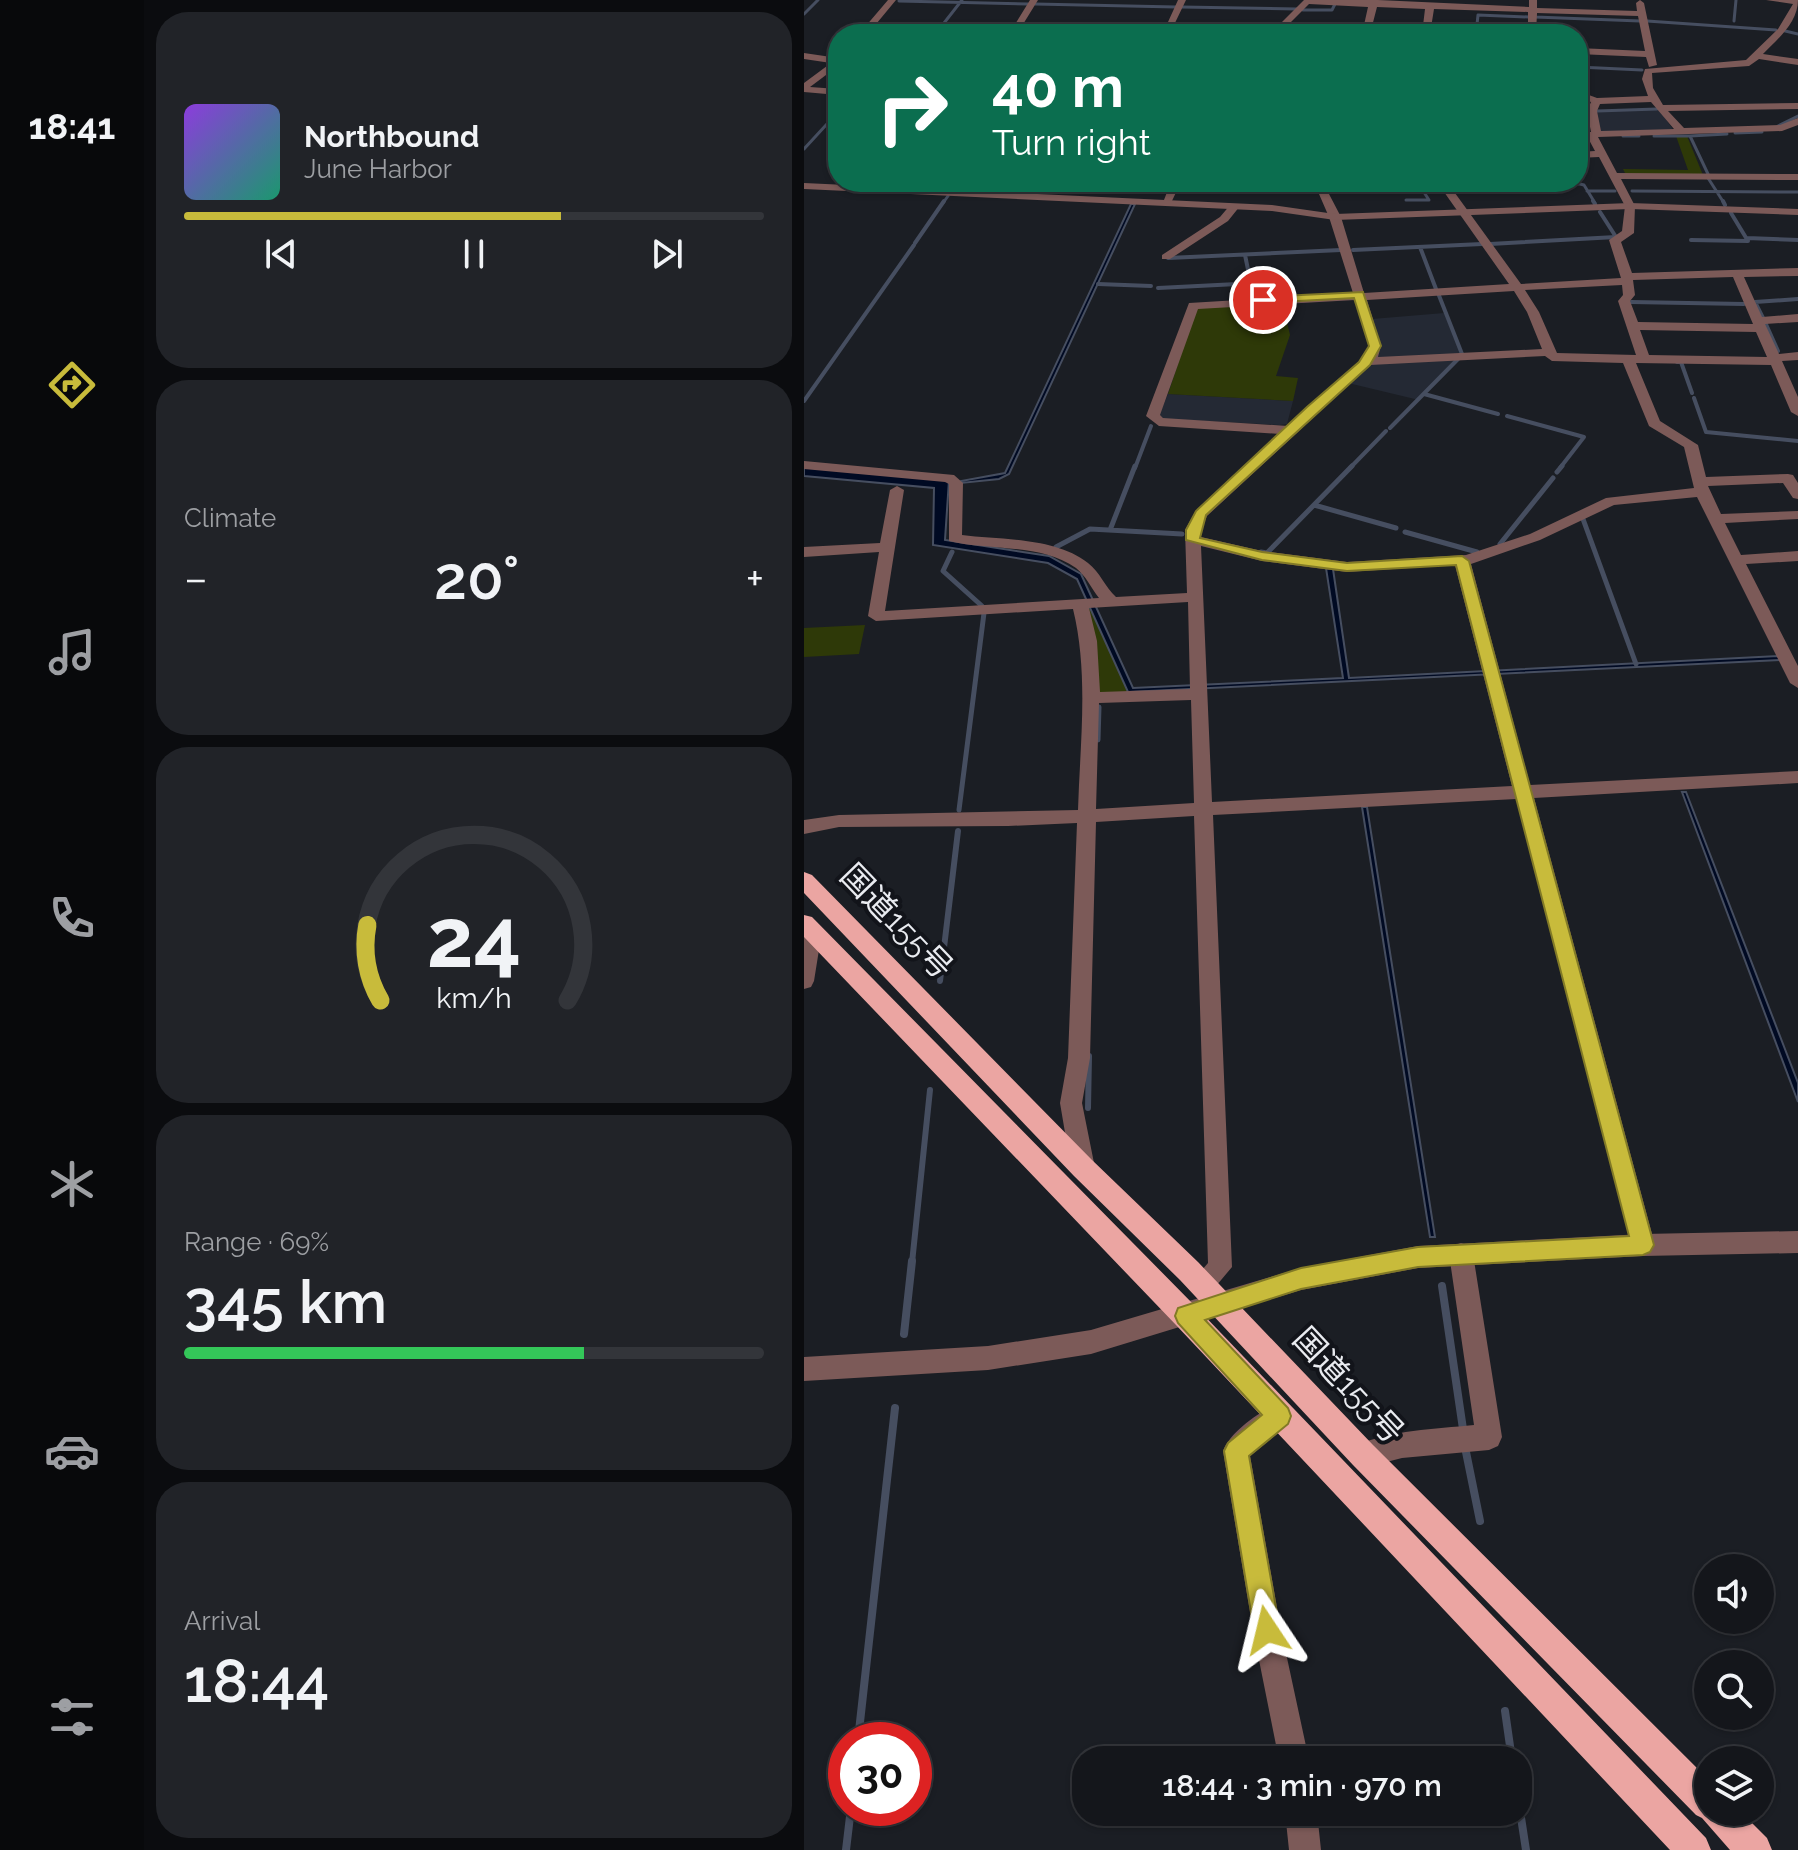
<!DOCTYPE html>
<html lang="en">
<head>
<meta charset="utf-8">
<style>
	body { margin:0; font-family:Raleway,"Noto Sans JP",sans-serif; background:#212328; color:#f1f3f6; height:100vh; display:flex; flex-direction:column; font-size:30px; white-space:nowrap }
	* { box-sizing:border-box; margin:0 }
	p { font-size:26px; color:#9d9fa3 }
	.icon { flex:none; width:44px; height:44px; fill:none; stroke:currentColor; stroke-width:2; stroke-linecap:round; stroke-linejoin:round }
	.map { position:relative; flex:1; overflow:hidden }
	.sheet { display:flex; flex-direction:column; gap:12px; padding:12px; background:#0b0c0f; width:660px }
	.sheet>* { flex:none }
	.guide { position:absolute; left:24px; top:24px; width:760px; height:168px; border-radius:32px; box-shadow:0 2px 6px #0004,0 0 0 2px #33353a; background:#0b6e4f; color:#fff; overflow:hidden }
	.controls { position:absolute; left:890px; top:1554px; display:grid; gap:16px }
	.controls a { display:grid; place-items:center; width:80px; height:80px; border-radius:50%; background:#14161b; box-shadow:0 2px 6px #0004,0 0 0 2px #33353a; font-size:40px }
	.speed { position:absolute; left:24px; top:1722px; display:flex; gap:16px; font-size:40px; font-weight:700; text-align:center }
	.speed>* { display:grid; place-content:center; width:104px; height:104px; border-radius:50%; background:#14161b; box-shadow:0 2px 6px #0004,0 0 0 2px #33353a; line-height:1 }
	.speed .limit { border:12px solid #d22; background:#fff; color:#111 }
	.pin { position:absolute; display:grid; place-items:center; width:68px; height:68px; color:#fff; margin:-34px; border:4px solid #fff; border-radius:50%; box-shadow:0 2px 8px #0007 }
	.me { position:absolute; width:88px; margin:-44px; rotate:350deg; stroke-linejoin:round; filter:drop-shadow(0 0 6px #0008) }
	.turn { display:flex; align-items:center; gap:28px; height:168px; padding:0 32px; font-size:36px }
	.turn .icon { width:104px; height:104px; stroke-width:2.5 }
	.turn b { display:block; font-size:56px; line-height:68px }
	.big { font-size:60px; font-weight:600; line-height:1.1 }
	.sheet .widget { flex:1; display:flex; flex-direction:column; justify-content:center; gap:12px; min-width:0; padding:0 28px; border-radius:32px; background:#212328 }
	.sheet .dial { align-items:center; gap:0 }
	.dial svg { height:208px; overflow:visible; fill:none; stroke:#33353a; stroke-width:7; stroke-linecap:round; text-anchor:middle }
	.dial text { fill:#f1f3f6; stroke:none }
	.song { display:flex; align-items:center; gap:24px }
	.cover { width:96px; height:96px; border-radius:12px; background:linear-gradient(135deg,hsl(270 70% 55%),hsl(160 70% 35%)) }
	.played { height:8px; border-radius:4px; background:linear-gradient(90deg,#c8bb3b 65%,#33353a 65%) }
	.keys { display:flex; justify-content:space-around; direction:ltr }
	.heat { display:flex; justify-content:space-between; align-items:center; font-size:44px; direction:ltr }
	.charge { height:12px; border-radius:6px; background:linear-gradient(90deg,#34c759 69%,#33353a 0) }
	.trip { position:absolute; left:268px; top:1746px; width:460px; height:80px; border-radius:32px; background:#14161b; box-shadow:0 2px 6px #0004,0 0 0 2px #33353a; font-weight:600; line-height:80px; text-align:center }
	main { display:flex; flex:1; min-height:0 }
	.tab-bar { display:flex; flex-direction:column; width:144px; justify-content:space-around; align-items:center; background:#08090b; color:#9d9fa3 }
	.tab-bar .icon { width:56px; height:56px }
	.tab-bar .active { color:#c8bb3b }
	.tab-bar b { font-size:36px; color:#f1f3f6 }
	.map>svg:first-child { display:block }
	.built { fill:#242934 }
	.green { fill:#2e3908 }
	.water { fill:#000a23; stroke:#464e60; stroke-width:2 }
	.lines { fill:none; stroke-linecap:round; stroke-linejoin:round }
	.stream-far4 { stroke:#464e60; stroke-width:3 }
	.stream-far3 { stroke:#464e60; stroke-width:4 }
	.stream-far2 { stroke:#464e60; stroke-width:5 }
	.stream-far1 { stroke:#464e60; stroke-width:6 }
	.stream { stroke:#464e60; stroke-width:8 }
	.minor { fill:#7c5a58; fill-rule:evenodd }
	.tertiary { fill:#7c5a58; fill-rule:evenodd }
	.trunk { fill:#eba5a2; fill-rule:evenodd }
	.route { fill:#c8bb3b; stroke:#827a26; stroke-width:2 }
	.labels { text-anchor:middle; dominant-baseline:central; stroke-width:8; stroke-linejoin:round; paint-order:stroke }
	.near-street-label { font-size:32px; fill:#e9ebf0; stroke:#12141a }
</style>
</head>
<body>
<main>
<nav class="tab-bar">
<b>18:41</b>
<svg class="icon active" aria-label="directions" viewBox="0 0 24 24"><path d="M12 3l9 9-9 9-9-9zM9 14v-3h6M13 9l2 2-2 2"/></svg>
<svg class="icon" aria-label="music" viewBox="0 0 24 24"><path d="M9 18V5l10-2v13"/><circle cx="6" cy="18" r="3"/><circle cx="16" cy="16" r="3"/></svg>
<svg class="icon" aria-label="phone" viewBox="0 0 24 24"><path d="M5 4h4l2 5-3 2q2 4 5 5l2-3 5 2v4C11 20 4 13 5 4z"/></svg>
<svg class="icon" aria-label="climate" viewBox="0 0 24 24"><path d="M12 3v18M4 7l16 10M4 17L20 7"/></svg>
<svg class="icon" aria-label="car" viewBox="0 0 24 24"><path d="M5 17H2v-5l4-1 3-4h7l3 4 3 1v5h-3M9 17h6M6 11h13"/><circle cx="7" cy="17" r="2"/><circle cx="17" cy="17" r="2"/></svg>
<svg class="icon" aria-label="filters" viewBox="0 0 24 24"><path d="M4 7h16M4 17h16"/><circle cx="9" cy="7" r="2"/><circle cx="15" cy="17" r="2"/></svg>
</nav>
<section class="sheet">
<div class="widget">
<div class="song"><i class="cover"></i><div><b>Northbound</b><p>June Harbor</p></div></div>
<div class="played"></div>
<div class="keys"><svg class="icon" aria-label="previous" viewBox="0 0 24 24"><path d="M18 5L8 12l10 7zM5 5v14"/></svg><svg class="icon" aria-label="pause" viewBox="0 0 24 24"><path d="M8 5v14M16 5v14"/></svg><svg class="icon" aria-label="next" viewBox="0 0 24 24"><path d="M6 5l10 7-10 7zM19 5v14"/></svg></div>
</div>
<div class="widget"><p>Climate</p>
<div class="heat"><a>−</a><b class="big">20°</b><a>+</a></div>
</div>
<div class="widget dial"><svg viewBox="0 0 100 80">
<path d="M14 69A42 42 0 1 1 86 69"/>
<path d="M14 69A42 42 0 0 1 9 40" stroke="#c8bb3b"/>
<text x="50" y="56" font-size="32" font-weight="700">24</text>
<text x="50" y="72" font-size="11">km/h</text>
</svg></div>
<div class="widget"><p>Range · 69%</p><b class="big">345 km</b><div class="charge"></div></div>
<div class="widget"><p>Arrival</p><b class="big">18:44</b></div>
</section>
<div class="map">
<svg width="994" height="1850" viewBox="0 0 994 1850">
	<rect width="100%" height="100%" fill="#1b1e24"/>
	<path class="built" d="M 855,109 L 870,131 L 797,133 L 790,111 Z
		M 640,313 L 657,355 L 571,360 L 575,355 L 576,345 L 568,319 Z
		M 659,357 L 615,400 L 544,383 L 569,362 Z
		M 364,394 L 489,401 L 483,424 L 476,425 L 360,419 L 355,415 Z"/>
	<path class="green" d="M 872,136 L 883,136 L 899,175 L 822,175 L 819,169 L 884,170 Z
		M 478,301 L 486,335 L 472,376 L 494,378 L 489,401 L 364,394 L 393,307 Z
		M 279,607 L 286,607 L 324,692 L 292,696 Z
		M 61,625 L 55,654 L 0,657 L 0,628 Z"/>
	<path class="water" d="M 327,204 L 331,204 L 205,474 L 195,479 L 157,483 L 157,481 L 201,473 Z
		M 0,467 L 145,480 L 141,540 L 245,556 L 277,574 L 329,688 L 539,678 L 522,568 L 529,569 L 545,678 L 974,656 L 977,660 L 324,692 L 273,579 L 244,563 L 129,545 L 130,488 L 0,476 Z
		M 878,792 L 882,792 L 994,1083 L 994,1102 Z
		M 558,807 L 563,807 L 631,1237 L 626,1237 Z"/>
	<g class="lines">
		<path class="stream-far4" d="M 95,1 L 224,4
			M 231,4 L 372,7
			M 377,7 L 493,9
			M 499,10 L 528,10 L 531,4
			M 731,13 L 731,17 L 836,21
			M 0,14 L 14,0
			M 843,21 L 972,30
			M 930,21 L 932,0
			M 977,30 L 994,34
			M 133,32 L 158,0
			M 672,34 L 674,15 L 725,17
			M 774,67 L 838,70
			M 774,111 L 782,111
			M 793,111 L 853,109
			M 974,126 L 994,116
			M 931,133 L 958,132
			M 819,136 L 835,136
			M 850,136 L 886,136 L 904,174
			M 886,136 L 923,134
			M 0,149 L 34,112
			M 904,178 L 920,203
			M 643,184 L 776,184 L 780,185 L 791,203
			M 148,190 L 153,182
			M 783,191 L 811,191
			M 828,191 L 994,192
			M 602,200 L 625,200 L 616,186 L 637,185
			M 139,203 L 144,196"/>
		<path class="stream-far3" d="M 789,201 L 791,204
			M 919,201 L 921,205
			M 943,238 L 994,240
			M 887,240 L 944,241 L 927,213
			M 111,243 L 140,201
			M 686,244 L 812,237 L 796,212
			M 616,247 L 632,289
			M 549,250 L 678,244
			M 441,255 L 447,284
			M 364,258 L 537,250
			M 294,284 L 347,286
			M 354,288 L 475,282 L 479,296
			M 634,293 L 658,354
			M 827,302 L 940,304
			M 959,318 L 951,302 L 994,299
			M 961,322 L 974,351
			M 873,362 L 877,362 L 888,393
			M 620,394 L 694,414
			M 890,398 L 902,432 L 994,441
			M 0,401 L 110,245
			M 703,416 L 780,437 L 756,468
			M 586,428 L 655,358
			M 331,468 L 347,426
			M 546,468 L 582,431"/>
		<path class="stream-far2" d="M 753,472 L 758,466
			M 510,505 L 592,528
			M 779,519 L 832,664
			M 306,530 L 331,466
			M 601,532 L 673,552
			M 696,544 L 749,478
			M 252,547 L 286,529 L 378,534
			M 148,552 L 139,571 L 178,606
			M 457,552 L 463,553 L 548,466
			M 294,740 L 295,707
			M 155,810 L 180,613"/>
		<path class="stream-far1" d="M 136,981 L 154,831
			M 284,1108 L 285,1056
			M 108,1263 L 126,1090"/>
		<path class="stream" d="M 638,1286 L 659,1429
			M 100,1334 L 108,1261
			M 662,1452 L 676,1521
			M 701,1711 L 708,1760
			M 54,1740 L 91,1408
			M 714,1798 L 722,1850
			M 42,1850 L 47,1808"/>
		<path class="minor" d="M 84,0 L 92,0 L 68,29 L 172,31 L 176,34 L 55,34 Z
			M 226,0 L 234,0 L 213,34 L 205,34 Z
			M 374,0 L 382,0 L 370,25 L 415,34 L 364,30 L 351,34 L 351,30 L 364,22 Z
			M 500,0 L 574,0 L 725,7 L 725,0 L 733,0 L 733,8 L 833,11 L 832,3 L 836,0 L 840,3 L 853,65 L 845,67 L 842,57 L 774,54 L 774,48 L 841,51 L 834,16 L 733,13 L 732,34 L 724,34 L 724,12 L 630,9 L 626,34 L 618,34 L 621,9 L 573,7 L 566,34 L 558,34 L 564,7 L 505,4 L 475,34 L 466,34 Z
			M 962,0 L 994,0 C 994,22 974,39 959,54 L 994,59 L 994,65 L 955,59 L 945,66 L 848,73 L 849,88 L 859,105 L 994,103 L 994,109 L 864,111 L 880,128 L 976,125 L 994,118 L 994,125 L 978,131 L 794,137 L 813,173 L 994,174 L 994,180 L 817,179 L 831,206 L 830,233 L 817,242 L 828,273 L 994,268 L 994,276 L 940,277 L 958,317 L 994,314 L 994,322 L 961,324 L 975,354 L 994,352 L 994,360 L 978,361 L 994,397 L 994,416 L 987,412 L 967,365 L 832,363 L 856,421 L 894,445 L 902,477 L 984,474 L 989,475 L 994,483 L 994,499 L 989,498 L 979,483 L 904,486 L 917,514 L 994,511 L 994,519 L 921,523 L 937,555 L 994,551 L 994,561 L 942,564 L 994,666 L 994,688 L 986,683 L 893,497 L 810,505 L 736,540 L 667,564 L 726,785 L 994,771 L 994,783 L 730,798 L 851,1245 L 847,1253 L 839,1256 L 831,1253 L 827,1245 L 712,799 L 409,815 L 428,1267 L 407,1292 L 398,1295 L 389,1292 L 386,1284 L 404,1263 L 390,816 L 292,822 L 286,1058 L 278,1103 L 291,1168 L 287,1175 L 279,1178 L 271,1175 L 267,1168 L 256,1103 L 264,1058 L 273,823 L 204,826 L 35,827 L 0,834 L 0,820 L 35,815 L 274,810 C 276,743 285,674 269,609 L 72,621 L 64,616 L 75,552 L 0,557 L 0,547 L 76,543 L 86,490 L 93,486 L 100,490 L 81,611 L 295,598 C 287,588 282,576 272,568 C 236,543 185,551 145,541 L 145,484 L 141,482 L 0,469 L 0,461 L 150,475 L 159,483 L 158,535 C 197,540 251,537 284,563 C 296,572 301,587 312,597 L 383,593 L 381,530 L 390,514 L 476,434 L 355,426 L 342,416 L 385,303 L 549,293 L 525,217 L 515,194 L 523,182 L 533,182 L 525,194 L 537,217 L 560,293 L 705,284 L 633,182 L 643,182 L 717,284 L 817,278 L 805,240 L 818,231 L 821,206 L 795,157 L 774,158 L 774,152 L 791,151 L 784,138 L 774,138 L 774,132 L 787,132 L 783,111 L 787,102 L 774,97 L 774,91 L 793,98 L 844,96 L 838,79 L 841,69 L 942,60 L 974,29 L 989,4 ZM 847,102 L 870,129 L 797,131 L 793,111 L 796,104 ZM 929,277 L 949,324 L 834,322 L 826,301 L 831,295 L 829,280 ZM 818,285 L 819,295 L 814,301 L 832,355 L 753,353 L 735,312 L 721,290 ZM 710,291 L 723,312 L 738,349 L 574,357 L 577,346 L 563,300 ZM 551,300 L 565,346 L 562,355 L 484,426 L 359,418 L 356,415 L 394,309 ZM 836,330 L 952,332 L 963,357 L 845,355 ZM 741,356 L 748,361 L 819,363 L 845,426 L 880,447 L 890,488 L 802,498 L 726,534 L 662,555 L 543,562 L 458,551 L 397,537 L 397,530 L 403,516 L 566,365 ZM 397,546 L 458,561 L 543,572 L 651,565 L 708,786 L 408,802 ZM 384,602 L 386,689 L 296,692 L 293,641 L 285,608 ZM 387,700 L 390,803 L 292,809 L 295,703 Z
			M 0,53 L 34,58 L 34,66 L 6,87 L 34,89 L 34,95 L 0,92 L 0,83 L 27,63 L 0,59 Z
			M 367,182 L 377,182 L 366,205 L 358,205 Z
			M 427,204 L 436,206 L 424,221 L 366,259 L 358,259 L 358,255 L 416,217 Z
			M 8,924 L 15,926 L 18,931 L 10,981 L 7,987 L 0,989 L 0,927 Z
			M 657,1243 L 666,1246 L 669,1254 L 698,1437 L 694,1446 L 685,1450 L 598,1458 L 559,1468 L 550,1464 L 546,1455 L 550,1446 C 588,1430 630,1429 670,1425 L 645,1254 L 648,1246 Z
			M 475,1403 L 484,1407 L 488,1416 L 484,1425 L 446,1456 L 477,1630 L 505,1760 L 475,1760 L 449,1630 L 419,1451 C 426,1432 456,1411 475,1403 Z
			M 481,1812 L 513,1812 L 517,1850 L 485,1850 Z"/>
		<path class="tertiary" d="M 0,183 L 468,205 L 531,214 L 826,203 L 994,209 L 994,215 L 826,209 L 531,220 L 468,211 L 0,189 Z
			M 994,1231 L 994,1253 L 839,1256 L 614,1268 L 497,1290 L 287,1354 L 184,1370 L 0,1381 L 0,1357 L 184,1346 L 287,1330 L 497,1268 L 614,1246 L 839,1234 Z"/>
		<path class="trunk" d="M 0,872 L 8,875 L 288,1160 L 394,1262 L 569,1445 L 904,1779 L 904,1812 L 937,1812 L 963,1838 L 968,1850 L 926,1850 L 898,1818 L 892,1815 L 549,1465 L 376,1280 L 270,1176 L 0,893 Z
			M 0,915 L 8,917 L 392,1307 L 902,1838 L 907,1850 L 866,1850 L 372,1325 L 0,937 Z"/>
	</g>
	<path class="route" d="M 559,292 L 577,346 L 566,365 L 402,515 L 396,538 L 458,552 L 543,563 L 658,556 L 665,561 L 850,1245 L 846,1252 L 839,1255 L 614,1267 L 497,1289 L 401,1320 L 484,1408 L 487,1416 L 484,1424 L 445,1456 L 476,1630 L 472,1639 L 463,1643 L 454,1639 L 450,1630 L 420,1451 L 424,1443 L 458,1415 L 374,1323 L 371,1316 L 374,1308 L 497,1268 L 614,1247 L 825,1236 L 652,565 L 543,571 L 458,560 L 382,540 L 382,530 L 392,511 L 503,407 L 555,362 L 565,346 L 550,298 L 459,303 L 456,302 L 456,297 Z"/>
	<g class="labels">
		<g class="near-street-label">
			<text transform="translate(93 921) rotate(46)">国道155号</text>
			<text transform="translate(545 1385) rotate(47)">国道155号</text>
		</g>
	</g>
</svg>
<div class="controls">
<a><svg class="icon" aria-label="sound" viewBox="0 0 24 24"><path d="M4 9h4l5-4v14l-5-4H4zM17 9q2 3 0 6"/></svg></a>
<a><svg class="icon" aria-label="search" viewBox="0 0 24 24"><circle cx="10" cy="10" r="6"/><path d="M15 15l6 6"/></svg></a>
<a><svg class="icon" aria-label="layers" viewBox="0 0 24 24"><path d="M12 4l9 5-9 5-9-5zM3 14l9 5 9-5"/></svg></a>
</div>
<div class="speed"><div class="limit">30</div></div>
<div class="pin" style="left:459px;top:300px;background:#d93025"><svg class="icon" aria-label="arrive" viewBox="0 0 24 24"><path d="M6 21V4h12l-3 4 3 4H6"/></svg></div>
<svg class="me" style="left:463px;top:1630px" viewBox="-20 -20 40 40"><path d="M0-17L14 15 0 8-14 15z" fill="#c8bb3b" stroke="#fff" stroke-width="4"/></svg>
<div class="trip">18:44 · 3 min · 970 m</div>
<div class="guide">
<div class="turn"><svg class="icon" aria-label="right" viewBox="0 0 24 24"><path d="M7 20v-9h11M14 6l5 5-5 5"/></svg><div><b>40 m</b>Turn right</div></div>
</div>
</div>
</main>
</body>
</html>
